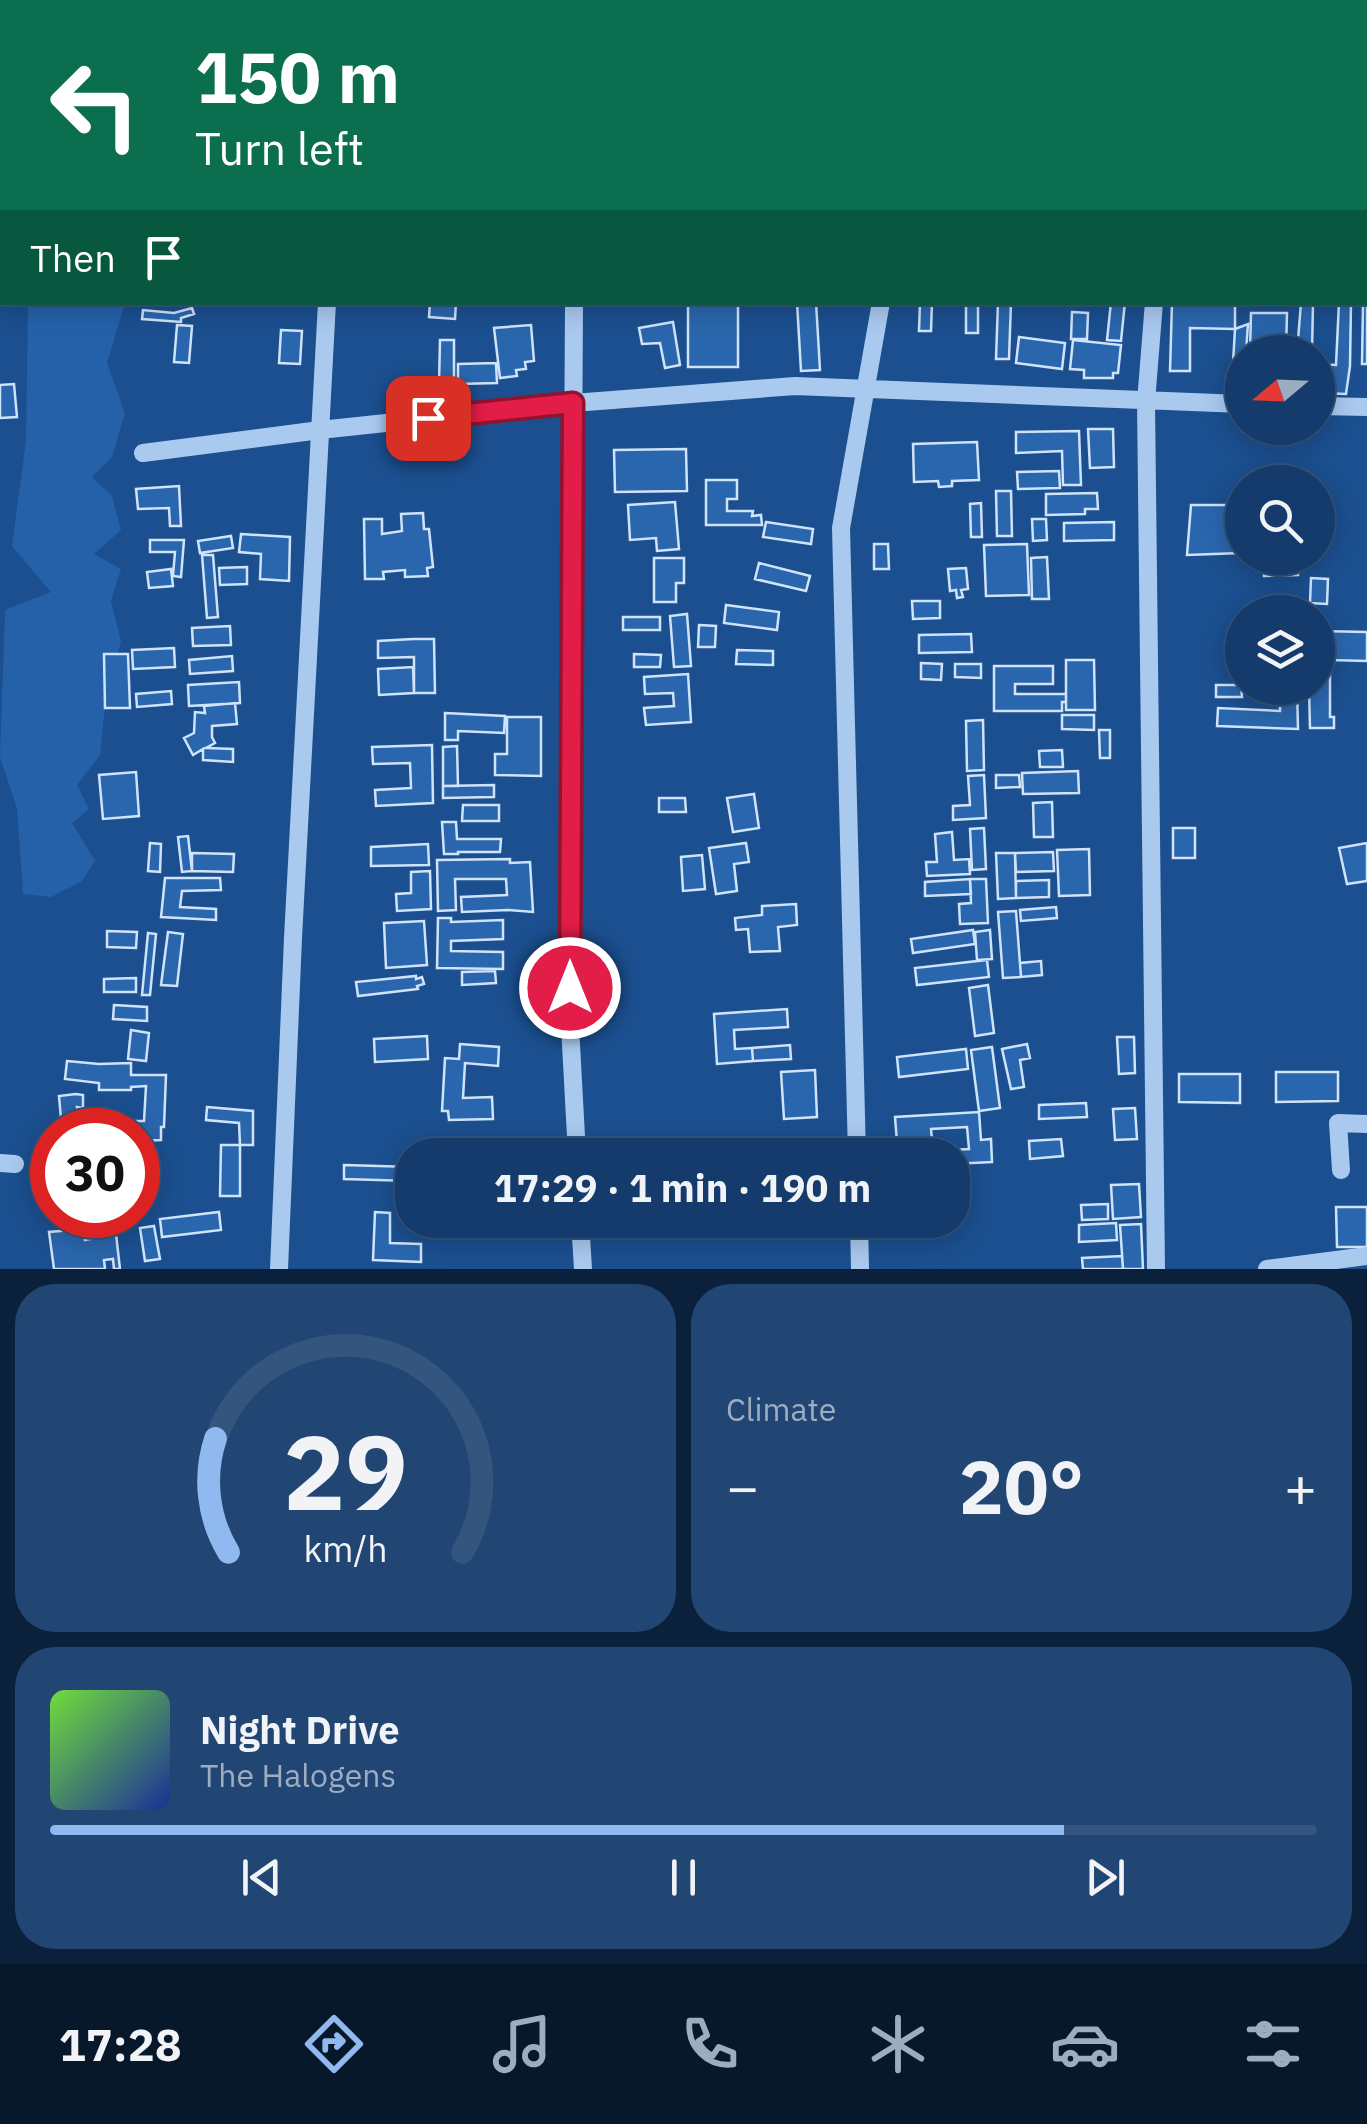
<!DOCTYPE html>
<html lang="en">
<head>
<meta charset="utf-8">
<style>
	body { margin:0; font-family:"IBM Plex Sans",sans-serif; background:#214673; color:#f1f3f6; height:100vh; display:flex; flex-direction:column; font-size:38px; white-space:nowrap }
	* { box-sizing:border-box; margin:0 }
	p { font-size:32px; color:#9dadc1 }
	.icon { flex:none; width:55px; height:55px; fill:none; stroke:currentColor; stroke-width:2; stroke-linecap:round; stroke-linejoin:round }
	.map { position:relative; height:1269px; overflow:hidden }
	.side { display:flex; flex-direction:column; gap:15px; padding:15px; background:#0b203b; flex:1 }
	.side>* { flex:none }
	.top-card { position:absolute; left:0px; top:0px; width:1368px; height:305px; box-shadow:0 5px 25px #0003,0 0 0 2px #33557e; background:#0b6e4f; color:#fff; overflow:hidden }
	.needle { width:65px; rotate:251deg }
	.fabs { position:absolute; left:1225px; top:335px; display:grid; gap:20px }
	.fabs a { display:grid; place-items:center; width:110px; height:110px; border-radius:50%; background:#143b6b; box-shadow:0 5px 25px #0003,0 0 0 2px #33557e; font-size:50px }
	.speed { position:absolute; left:30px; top:1108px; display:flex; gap:20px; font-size:50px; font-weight:700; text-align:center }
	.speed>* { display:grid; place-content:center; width:130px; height:130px; border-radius:50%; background:#143b6b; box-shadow:0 5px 25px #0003,0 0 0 2px #33557e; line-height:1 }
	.speed .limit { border:15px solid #d22; background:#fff; color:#111 }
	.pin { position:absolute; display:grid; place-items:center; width:85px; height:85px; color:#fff; margin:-42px; border-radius:20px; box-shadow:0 5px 15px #0006 }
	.me { position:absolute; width:110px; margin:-55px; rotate:0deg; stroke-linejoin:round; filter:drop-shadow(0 0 8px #0008) }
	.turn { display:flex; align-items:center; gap:35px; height:210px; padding:0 30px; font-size:45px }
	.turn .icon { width:130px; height:130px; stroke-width:2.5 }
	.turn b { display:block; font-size:70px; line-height:85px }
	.then { display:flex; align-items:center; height:95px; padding:0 30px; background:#0003; gap:20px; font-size:38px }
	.big { font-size:75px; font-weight:800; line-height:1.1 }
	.side .card { flex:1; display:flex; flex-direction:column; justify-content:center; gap:15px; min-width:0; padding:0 35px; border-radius:40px; background:#214673 }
	.side .dial { align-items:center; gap:0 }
	.dial svg { height:260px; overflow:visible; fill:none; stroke:#33557e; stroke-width:7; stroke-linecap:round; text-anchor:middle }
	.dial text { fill:#f1f3f6; stroke:none }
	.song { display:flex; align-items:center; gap:30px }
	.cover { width:120px; height:120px; border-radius:15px; background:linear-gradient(135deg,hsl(100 70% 55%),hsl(230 70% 35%)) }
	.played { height:10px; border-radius:5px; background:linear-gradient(90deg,#90b9f0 80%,#33557e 80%) }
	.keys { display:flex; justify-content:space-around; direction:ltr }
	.heat { display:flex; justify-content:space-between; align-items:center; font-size:55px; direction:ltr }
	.side .tiles { flex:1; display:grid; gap:15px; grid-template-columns:1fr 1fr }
	.card:last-child { grid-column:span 2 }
	.trip { position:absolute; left:395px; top:1138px; width:575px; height:100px; border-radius:40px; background:#143b6b; box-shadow:0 5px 25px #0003,0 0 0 2px #33557e; font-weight:800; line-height:100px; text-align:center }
	.tabs { display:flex; height:160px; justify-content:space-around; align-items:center; background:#08182b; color:#9dadc1 }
	.tabs .icon { width:70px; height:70px }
	.tabs .active { color:#90b9f0 }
	.tabs b { font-size:45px; color:#f1f3f6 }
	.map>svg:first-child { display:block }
	.green { fill:#2461a8 }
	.building { fill:#2a66ad; stroke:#cfe3fa; stroke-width:2.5; fill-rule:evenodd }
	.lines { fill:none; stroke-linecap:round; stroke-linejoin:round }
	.minor { stroke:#a9c9ee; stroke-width:18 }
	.route-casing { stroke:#92132f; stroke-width:25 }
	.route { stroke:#e11d48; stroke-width:18 }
</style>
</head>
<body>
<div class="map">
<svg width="1367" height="1269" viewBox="0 0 1367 1269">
	<rect width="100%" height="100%" fill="#1b4f8f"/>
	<path class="green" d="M 28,303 L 125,303 L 107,363 L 125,413 L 112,457 L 92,477 L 112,496 L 121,530 L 94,554 L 121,569 L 111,601 L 121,641 L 105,708 L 100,755 L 77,785 L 89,809 L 72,823 L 95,861 L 81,882 L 51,897 L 23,894 L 17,809 L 0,757 L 5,610 L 51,592 L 12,546 L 26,440 Z"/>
	<path class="building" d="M 430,302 L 456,302 L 455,319 L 429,317 Z
		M 688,302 L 738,302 L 738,367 L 688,367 Z
		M 797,302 L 816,302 L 820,370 L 801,371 Z
		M 920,302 L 932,302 L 931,331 L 919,331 Z
		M 966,302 L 978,302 L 978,333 L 966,333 Z
		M 998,302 L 1011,302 L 1009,359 L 996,359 Z
		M 1111,302 L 1125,302 L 1121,341 L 1107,340 Z
		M 1172,302 L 1235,302 L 1235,329 L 1190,328 L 1190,371 L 1170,371 Z
		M 1339,302 L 1351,302 L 1350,366 L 1346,394 L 1318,393 L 1318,364 L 1336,365 Z
		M 1301,303 L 1313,304 L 1312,352 L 1297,352 Z
		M 1363,304 L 1367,304 L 1367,364 L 1362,364 Z
		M 192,308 L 194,314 L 181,318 L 181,322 L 142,319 L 143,310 L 174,313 Z
		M 1072,312 L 1088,313 L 1087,339 L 1071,339 Z
		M 1251,313 L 1287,313 L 1286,352 L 1250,352 Z
		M 673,322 L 680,365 L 665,368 L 660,343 L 642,344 L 639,328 Z
		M 1248,324 L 1246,352 L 1242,352 L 1242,365 L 1233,363 L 1235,329 Z
		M 177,325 L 192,326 L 189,363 L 174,362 Z
		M 531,325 L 534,361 L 525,362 L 526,369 L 516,370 L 517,376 L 500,378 L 494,328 Z
		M 281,330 L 302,331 L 300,364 L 279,363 Z
		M 1019,337 L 1065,343 L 1062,369 L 1016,363 Z
		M 440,340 L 454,340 L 454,384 L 439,384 Z
		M 1073,340 L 1121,345 L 1118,373 L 1113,373 L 1113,378 L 1084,378 L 1084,370 L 1070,369 Z
		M 496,363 L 497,383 L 458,384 L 458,364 Z
		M 14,384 L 17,417 L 0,418 L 0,385 Z
		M 1088,429 L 1113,429 L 1114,467 L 1090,468 Z
		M 1079,431 L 1081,485 L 1063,485 L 1062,451 L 1016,453 L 1016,432 Z
		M 977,442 L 979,480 L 952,481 L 952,486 L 939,487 L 938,481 L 914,482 L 913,444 Z
		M 686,449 L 687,491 L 615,492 L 614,450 Z
		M 1271,469 L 1298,470 L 1297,482 L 1270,482 Z
		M 1059,471 L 1060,488 L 1018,489 L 1017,472 Z
		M 706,480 L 737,480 L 737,499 L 727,499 L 727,511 L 753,511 L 752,516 L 761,515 L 762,525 L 706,525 Z
		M 179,486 L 181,526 L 170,526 L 169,508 L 138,509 L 136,489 Z
		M 996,491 L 1011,491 L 1012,536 L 997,536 Z
		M 1097,493 L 1098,509 L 1085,509 L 1085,514 L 1046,515 L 1046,494 Z
		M 675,502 L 679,549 L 657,551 L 656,538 L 630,540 L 628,505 Z
		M 981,503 L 982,537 L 971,537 L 970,504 Z
		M 1191,505 L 1242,505 L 1241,553 L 1187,555 Z
		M 423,513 L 424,529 L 429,529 L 433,567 L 427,568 L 428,576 L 405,577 L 405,570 L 383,572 L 384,579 L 365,579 L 364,519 L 382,519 L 382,534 L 402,531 L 401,514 Z
		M 1032,519 L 1046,519 L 1047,540 L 1033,541 Z
		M 766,522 L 813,529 L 811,544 L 763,537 Z
		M 1114,522 L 1114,540 L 1064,541 L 1064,523 Z
		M 241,534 L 290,537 L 289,581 L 260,579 L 261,554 L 239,552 Z
		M 231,536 L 233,548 L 200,553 L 198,541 Z
		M 150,540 L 184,540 L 181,577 L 173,576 L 175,552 L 150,552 Z
		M 874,544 L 888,544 L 889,569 L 874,569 Z
		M 1027,544 L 1029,595 L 986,596 L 984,545 Z
		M 202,555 L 213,555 L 218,617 L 207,618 Z
		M 1047,557 L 1049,599 L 1032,599 L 1031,558 Z
		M 654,558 L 684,558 L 684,583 L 676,583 L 676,602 L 654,602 Z
		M 1298,561 L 1298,575 L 1264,576 L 1264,562 Z
		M 759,563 L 810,576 L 806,591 L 755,579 Z
		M 247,567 L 247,584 L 220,585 L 219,568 Z
		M 966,568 L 968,589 L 961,590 L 963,597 L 957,598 L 956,590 L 950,591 L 948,569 Z
		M 171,569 L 173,586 L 149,588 L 147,572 Z
		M 1311,578 L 1328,579 L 1327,604 L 1310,603 Z
		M 912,601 L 940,601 L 940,618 L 913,619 Z
		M 726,605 L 779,612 L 777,630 L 724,623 Z
		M 687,614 L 691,666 L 674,667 L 670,616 Z
		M 623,617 L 660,617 L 660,630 L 623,630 Z
		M 699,625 L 716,626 L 715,647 L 698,647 Z
		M 230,626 L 231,645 L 193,646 L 192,628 Z
		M 1319,631 L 1367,632 L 1367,661 L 1330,660 L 1330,717 L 1334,717 L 1334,728 L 1310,728 L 1309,688 L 1318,688 L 1318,632 Z
		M 971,634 L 972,652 L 919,653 L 919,635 Z
		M 413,639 L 434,639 L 435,693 L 414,693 L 414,657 L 378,658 L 378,641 Z
		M 174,648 L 175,667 L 133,669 L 132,650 Z
		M 737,650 L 773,651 L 773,665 L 736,664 Z
		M 104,654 L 128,654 L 130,708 L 105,708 Z
		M 634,654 L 661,655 L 660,667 L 634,667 Z
		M 232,656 L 233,671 L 190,674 L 189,660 Z
		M 1066,660 L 1094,660 L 1095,710 L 1066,710 Z
		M 921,663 L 942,664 L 941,680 L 921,679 Z
		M 955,664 L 981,664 L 981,678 L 955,677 Z
		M 994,666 L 1053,666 L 1053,684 L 1015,684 L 1015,694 L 1066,694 L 1066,702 L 1062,702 L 1062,711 L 994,711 Z
		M 413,667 L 414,693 L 379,695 L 378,669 Z
		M 688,674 L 691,722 L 646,725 L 644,708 L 674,706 L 673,693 L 645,694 L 644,677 Z
		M 239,682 L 240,703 L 189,706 L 188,685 Z
		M 1216,685 L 1241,685 L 1242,697 L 1216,697 Z
		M 1280,688 L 1297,688 L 1298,729 L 1217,726 L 1218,708 L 1280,711 Z
		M 171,691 L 172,704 L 137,707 L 136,694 Z
		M 235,703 L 237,724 L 212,726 L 212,737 L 215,743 L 206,748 L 233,749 L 233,762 L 203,760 L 203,749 L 193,755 L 184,738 L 194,733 L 195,712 L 205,713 L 204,706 Z
		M 445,713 L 505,716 L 504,733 L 458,731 L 458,740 L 445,740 Z
		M 1062,715 L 1094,715 L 1094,730 L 1062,729 Z
		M 507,717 L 541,717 L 541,776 L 495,775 L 495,754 L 507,754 Z
		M 983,720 L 984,770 L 967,771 L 966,721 Z
		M 1099,730 L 1110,730 L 1110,758 L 1100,758 Z
		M 432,745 L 433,803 L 376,806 L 375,790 L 411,788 L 410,763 L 373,764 L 372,747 Z
		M 457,746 L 458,786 L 443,786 L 443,747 Z
		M 1062,750 L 1063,767 L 1040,767 L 1039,751 Z
		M 1078,771 L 1079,793 L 1023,794 L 1022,773 Z
		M 136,772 L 139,816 L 103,819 L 99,775 Z
		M 984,775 L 986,818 L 953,820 L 953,806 L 970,805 L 968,776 Z
		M 996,775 L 1019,775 L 1020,787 L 996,788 Z
		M 494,785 L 494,797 L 443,798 L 443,786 Z
		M 754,794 L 759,828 L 733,832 L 727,798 Z
		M 659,798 L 685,798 L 686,812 L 659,812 Z
		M 1052,802 L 1053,837 L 1034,837 L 1033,803 Z
		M 463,805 L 499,805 L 499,821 L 462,821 Z
		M 442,822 L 456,822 L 457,839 L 501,839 L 500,852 L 458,852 L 458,854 L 444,854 Z
		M 984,828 L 986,869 L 972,870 L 970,829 Z
		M 1173,828 L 1195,828 L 1195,858 L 1173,858 Z
		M 952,832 L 954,860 L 969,859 L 970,874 L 927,876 L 926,862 L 937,862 L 935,834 Z
		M 188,836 L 192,871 L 182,872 L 178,837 Z
		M 150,843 L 161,844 L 160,872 L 148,871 Z
		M 746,843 L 749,862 L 734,864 L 737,891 L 716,894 L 709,848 Z
		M 1367,843 L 1367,881 L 1347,884 L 1339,848 Z
		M 428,844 L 429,865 L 371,866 L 371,847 Z
		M 1089,849 L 1090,895 L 1059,896 L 1057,850 Z
		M 1053,852 L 1054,871 L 1016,872 L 1015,853 Z
		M 192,853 L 234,854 L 233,872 L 192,871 Z
		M 996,853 L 1015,853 L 1016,898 L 998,899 Z
		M 702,855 L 705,889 L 683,891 L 681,857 Z
		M 510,859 L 510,863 L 530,862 L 533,912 L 508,910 L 462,912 L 461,897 L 507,895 L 506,879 L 455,879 L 456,910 L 438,911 L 437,860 Z
		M 430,871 L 431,909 L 397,911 L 396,894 L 411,893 L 411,872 Z
		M 165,878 L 220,878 L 221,890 L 182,891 L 180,907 L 216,909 L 216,920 L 161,917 Z
		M 970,879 L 971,894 L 925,896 L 925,882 Z
		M 970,879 L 986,879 L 988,923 L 960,924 L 959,904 L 971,903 Z
		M 1049,880 L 1049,897 L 1016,898 L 1016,881 Z
		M 796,904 L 797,925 L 778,927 L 780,951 L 750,952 L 748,929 L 736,930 L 735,918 L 762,915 L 762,906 Z
		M 1056,907 L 1057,918 L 1021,921 L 1020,910 Z
		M 1016,911 L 1021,977 L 1003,978 L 998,912 Z
		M 438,918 L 451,918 L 451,922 L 503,920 L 503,939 L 451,941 L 451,951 L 503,952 L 503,969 L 437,968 Z
		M 424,921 L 427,965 L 386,968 L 384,923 Z
		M 973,930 L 975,944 L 913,953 L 911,939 Z
		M 990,930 L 992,959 L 977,960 L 975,932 Z
		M 107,931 L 137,932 L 136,948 L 107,947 Z
		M 168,932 L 183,934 L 177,986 L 161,985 Z
		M 148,933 L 156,934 L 150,995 L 142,995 Z
		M 987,960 L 989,977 L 917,985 L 915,968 Z
		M 1041,961 L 1042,975 L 1021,977 L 1020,963 Z
		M 495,971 L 496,983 L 462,985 L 462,972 Z
		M 416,976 L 416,979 L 422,977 L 424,984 L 417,986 L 418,989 L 358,996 L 356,982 Z
		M 136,978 L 136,992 L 104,992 L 104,979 Z
		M 988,985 L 994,1033 L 975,1036 L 969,988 Z
		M 114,1005 L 147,1007 L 147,1021 L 113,1019 Z
		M 787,1009 L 788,1027 L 734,1030 L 735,1049 L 752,1048 L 753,1061 L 717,1064 L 714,1014 Z
		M 131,1030 L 149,1033 L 146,1061 L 128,1059 Z
		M 427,1036 L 428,1059 L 375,1062 L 374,1039 Z
		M 1117,1037 L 1134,1037 L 1135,1073 L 1119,1074 Z
		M 460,1044 L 499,1047 L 498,1066 L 465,1063 L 463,1098 L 492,1097 L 493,1119 L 449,1120 L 448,1111 L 442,1111 L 445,1058 L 459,1059 Z
		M 1027,1044 L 1030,1058 L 1020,1060 L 1024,1087 L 1011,1089 L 1002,1049 Z
		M 790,1045 L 791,1059 L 753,1061 L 752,1048 Z
		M 992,1047 L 1000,1108 L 979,1111 L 971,1050 Z
		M 966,1049 L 968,1069 L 899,1077 L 897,1057 Z
		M 67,1061 L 99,1064 L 131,1063 L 131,1075 L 166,1075 L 164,1127 L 161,1127 L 161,1140 L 138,1141 L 138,1130 L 118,1130 L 118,1121 L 144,1121 L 146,1086 L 131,1087 L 131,1090 L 99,1090 L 99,1083 L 65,1079 Z
		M 815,1070 L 817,1117 L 784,1119 L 781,1072 Z
		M 1276,1072 L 1338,1072 L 1338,1101 L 1276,1102 Z
		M 1179,1074 L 1240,1074 L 1240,1103 L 1179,1102 Z
		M 76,1094 L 83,1095 L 83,1108 L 77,1107 L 79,1130 L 62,1130 L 59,1096 Z
		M 1086,1103 L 1087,1117 L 1039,1119 L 1039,1105 Z
		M 207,1107 L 253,1111 L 253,1145 L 240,1145 L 239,1123 L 206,1120 Z
		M 1135,1108 L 1137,1139 L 1115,1140 L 1113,1109 Z
		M 979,1112 L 981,1140 L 991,1139 L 992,1162 L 952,1164 L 952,1155 L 898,1155 L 895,1117 ZM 967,1127 L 969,1149 L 933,1151 L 931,1129 Z
		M 1061,1139 L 1063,1156 L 1030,1159 L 1029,1141 Z
		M 221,1145 L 240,1145 L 240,1196 L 220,1196 Z
		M 344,1165 L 412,1167 L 411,1181 L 344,1179 Z
		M 1139,1184 L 1141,1217 L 1113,1219 L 1111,1185 Z
		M 1108,1204 L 1108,1219 L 1082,1220 L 1081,1205 Z
		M 1336,1207 L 1367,1207 L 1367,1247 L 1337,1247 Z
		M 219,1212 L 221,1230 L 162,1237 L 160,1219 Z
		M 375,1212 L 390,1213 L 390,1243 L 421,1244 L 421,1262 L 373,1260 Z
		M 791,1220 L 833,1220 L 834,1233 L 792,1235 Z
		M 1116,1223 L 1117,1240 L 1079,1242 L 1079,1225 Z
		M 1141,1224 L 1143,1269 L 1123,1269 L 1120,1225 Z
		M 115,1225 L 120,1269 L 114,1269 L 113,1259 L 104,1260 L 105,1269 L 54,1269 L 49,1232 L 84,1229 L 85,1240 L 95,1238 L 94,1226 Z
		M 154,1226 L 160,1259 L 145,1261 L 140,1228 Z
		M 1122,1256 L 1123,1269 L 1083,1269 L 1082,1258 Z"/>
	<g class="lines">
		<path class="minor" d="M 342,2 L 342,0
			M 611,2 L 611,0
			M 876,2 L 876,0
			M 1176,2 L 1176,0
			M 0,126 L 2,125
			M 574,302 L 570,1026 L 577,1155
			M 1154,302 L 1146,402 L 1156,1269
			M 1318,406 L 1367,407
			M 143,453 L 320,430 L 573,403 L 795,386 L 1242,404
			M 857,1155 L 841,528 L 881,302
			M 0,1163 L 15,1164
			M 1341,1170 L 1338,1123 L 1367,1124
			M 580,1220 L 583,1269
			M 859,1220 L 860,1269
			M 279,1269 L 293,938 L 327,302
			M 1267,1269 L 1367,1256"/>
	</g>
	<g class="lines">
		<defs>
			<path id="route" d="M 428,418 L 573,403 L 570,988"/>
		</defs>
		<use href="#route" class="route-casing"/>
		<use href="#route" class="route"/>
	</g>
</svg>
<div class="fabs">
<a><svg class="needle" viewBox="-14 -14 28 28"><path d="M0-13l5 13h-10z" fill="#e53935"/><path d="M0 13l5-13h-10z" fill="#9dadc1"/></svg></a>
<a><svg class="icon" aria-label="search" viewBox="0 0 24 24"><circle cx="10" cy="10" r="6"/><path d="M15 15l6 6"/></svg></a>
<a><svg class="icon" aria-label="layers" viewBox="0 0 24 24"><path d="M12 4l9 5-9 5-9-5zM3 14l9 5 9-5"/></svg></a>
</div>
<div class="speed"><div class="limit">30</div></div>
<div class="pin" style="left:428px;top:418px;background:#d93025"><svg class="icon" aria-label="arrive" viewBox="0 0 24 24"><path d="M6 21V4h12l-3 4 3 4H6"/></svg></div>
<svg class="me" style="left:570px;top:988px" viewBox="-20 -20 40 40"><circle r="17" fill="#e11d48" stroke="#fff" stroke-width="3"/><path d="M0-11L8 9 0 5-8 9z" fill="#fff"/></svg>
<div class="trip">17:29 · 1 min · 190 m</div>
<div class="top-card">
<div class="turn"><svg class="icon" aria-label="left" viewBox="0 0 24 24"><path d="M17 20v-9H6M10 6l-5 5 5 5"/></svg><div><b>150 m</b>Turn left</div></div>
<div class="then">Then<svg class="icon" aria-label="arrive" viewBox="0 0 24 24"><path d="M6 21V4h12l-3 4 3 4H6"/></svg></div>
</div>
</div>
<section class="side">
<div class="tiles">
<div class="card dial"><svg viewBox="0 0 100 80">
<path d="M14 69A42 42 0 1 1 86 69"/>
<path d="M14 69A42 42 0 0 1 10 34" stroke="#90b9f0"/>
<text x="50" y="56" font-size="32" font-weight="700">29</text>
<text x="50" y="72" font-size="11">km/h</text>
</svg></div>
<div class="card"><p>Climate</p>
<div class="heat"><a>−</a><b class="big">20°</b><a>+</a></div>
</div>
<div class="card">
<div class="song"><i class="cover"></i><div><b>Night Drive</b><p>The Halogens</p></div></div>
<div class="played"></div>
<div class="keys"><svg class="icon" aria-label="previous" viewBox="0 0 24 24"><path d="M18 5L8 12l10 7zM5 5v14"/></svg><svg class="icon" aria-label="pause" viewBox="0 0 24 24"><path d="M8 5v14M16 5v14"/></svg><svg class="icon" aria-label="next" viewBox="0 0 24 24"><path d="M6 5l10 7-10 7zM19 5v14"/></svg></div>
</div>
</div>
</section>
<nav class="tabs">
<b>17:28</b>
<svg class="icon active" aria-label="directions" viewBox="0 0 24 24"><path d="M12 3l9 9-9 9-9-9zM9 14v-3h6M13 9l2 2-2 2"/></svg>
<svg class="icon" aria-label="music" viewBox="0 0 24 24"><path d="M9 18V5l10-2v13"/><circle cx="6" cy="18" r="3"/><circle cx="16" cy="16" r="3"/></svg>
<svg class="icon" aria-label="phone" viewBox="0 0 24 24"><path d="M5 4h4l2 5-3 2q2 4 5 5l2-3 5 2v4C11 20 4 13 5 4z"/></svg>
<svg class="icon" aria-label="climate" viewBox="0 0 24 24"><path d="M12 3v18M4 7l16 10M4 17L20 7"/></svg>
<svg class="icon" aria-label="car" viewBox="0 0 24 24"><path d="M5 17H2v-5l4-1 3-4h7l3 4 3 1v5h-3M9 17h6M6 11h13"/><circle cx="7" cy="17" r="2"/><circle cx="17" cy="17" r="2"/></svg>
<svg class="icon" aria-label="filters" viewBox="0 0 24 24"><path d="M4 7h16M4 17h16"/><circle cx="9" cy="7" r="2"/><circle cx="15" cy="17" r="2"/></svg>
</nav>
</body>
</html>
